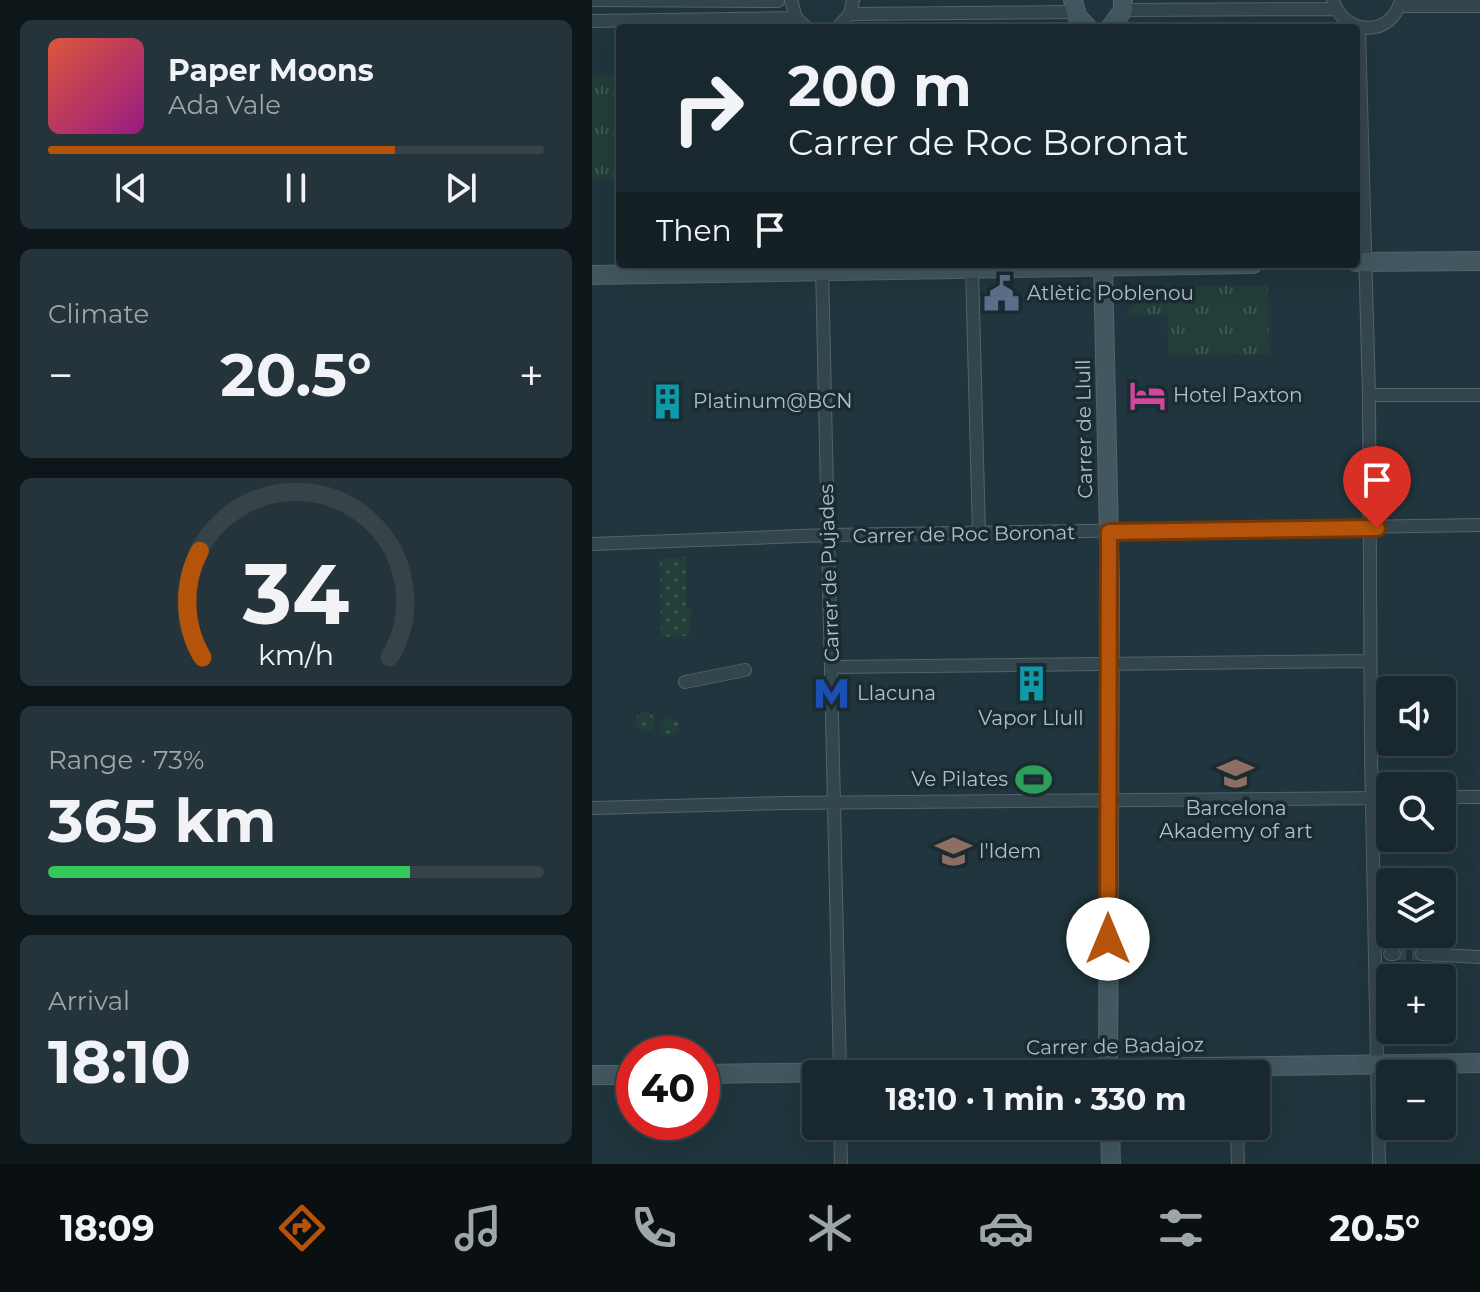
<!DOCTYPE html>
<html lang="en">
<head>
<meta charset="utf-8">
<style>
	body { margin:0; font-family:Montserrat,sans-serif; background:#25343a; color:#f1f3f6; height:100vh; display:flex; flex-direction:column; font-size:30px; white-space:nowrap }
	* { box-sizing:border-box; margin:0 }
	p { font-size:26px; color:#9fa6aa }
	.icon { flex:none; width:44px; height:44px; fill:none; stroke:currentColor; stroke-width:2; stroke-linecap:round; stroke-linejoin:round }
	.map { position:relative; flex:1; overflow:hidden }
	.panel { display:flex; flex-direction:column; gap:20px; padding:20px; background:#0d1619; width:592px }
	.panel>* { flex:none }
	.banner { position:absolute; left:24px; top:24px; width:744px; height:244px; border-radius:8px; box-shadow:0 8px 32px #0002,0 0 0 2px #36444a; background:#18282e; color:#f1f3f6; overflow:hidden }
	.controls { position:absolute; left:784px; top:676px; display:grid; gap:16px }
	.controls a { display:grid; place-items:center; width:80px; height:80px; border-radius:8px; background:#18282e; box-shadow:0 8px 32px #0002,0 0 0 2px #36444a; font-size:40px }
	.speed { position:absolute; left:24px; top:1036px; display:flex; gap:16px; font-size:40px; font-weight:700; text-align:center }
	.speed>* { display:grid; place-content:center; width:104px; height:104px; border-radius:50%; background:#18282e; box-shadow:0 8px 32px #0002,0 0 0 2px #36444a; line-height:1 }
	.speed .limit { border:12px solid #d22; background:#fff; color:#111 }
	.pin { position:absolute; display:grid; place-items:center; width:68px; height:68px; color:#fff; margin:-82px -34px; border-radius:50% 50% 50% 0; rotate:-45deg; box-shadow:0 0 8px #0007 }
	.pin .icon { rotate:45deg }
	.me { position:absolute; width:88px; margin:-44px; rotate:0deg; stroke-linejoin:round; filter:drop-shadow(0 0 6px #0008) }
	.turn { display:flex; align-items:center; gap:28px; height:168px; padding:0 40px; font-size:36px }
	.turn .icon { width:104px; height:104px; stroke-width:2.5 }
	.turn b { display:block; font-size:56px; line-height:68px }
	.then { display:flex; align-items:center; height:76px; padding:0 40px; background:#0003; gap:16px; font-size:30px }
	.big { font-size:60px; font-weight:700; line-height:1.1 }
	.panel .tile { flex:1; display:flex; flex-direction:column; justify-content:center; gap:12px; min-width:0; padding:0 28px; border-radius:12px; background:#25343a }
	.panel .dial { align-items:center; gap:0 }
	.dial svg { height:208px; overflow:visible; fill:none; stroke:#36444a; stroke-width:7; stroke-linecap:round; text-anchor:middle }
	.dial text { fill:#f1f3f6; stroke:none }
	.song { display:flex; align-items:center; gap:24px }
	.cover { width:96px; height:96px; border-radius:12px; background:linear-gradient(135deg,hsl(10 70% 55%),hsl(310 70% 35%)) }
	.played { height:8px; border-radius:4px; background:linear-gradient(90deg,#b45309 70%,#36444a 70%) }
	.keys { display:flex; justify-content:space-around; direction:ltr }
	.heat { display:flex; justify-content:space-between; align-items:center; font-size:44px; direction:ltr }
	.charge { height:12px; border-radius:6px; background:linear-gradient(90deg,#34c759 73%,#36444a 0) }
	.trip { position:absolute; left:210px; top:1060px; width:468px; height:80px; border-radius:8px; background:#18282e; box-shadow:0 8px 32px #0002,0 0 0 2px #36444a; font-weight:700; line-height:80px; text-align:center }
	.menu { display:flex; height:128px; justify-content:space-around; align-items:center; background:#0a1012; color:#9fa6aa }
	.menu .icon { width:56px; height:56px }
	.menu .active { color:#b45309 }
	.menu b { font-size:36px; color:#f1f3f6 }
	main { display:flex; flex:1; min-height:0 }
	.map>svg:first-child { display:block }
	.grass { fill:url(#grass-dots) }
	.park { fill:url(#park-tufts) }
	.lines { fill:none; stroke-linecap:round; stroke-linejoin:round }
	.street-tunnel { stroke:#354a52; stroke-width:12; stroke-dasharray:12 6; stroke-linecap:butt }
	.street-casing { stroke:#52646a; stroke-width:14 }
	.secondary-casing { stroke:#52646a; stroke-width:20 }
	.street { stroke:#34464d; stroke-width:12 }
	.secondary { stroke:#425760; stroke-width:18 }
	.route-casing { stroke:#753606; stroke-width:20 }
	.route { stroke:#b45309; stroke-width:14 }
	.labels { text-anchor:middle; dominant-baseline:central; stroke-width:7; stroke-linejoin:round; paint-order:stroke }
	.poi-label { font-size:20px; fill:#afc1c8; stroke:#1a2b31; text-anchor:start }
	.street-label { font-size:20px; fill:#afc1c8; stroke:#1a2b31 }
</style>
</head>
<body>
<main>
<section class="panel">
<div class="tile">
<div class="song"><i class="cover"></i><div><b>Paper Moons</b><p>Ada Vale</p></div></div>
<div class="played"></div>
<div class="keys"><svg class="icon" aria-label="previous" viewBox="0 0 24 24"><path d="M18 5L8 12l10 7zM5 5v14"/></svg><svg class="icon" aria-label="pause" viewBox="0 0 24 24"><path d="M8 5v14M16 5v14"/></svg><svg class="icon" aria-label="next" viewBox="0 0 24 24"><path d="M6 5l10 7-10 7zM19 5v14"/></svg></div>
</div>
<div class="tile"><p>Climate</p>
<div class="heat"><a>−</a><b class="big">20.5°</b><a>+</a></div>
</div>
<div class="tile dial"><svg viewBox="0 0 100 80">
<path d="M14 69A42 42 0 1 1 86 69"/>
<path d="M14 69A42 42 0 0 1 13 28" stroke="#b45309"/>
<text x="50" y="56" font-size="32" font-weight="700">34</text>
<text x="50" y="72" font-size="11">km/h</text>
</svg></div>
<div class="tile"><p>Range · 73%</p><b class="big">365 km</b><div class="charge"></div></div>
<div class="tile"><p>Arrival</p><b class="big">18:10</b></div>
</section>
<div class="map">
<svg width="888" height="1164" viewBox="0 0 888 1164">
	<defs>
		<pattern id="grass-dots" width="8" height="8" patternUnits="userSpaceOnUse" patternTransform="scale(2)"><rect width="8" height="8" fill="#223e38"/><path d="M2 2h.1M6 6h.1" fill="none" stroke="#405853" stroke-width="1.8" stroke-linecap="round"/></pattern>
		<pattern id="park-tufts" width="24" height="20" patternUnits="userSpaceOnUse" patternTransform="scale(2)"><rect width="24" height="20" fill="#223e38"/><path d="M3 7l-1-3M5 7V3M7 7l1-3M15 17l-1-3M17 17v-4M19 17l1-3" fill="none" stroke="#405853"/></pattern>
	</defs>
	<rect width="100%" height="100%" fill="#20353d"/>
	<path class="grass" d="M 94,557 L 95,608 L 99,608 L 97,636 L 69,637 L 68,558 Z
		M43 722a10 10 0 1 1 20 0a10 10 0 1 1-20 0Z
		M69 727a9 9 0 1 1 18 0a9 9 0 1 1-18 0Z"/>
	<path class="park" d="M 0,75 L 28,75 L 28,180 L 0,180 Z
		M 676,285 L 677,354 L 576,356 L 575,315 L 532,316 L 560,286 Z"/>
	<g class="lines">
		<path class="street-tunnel" d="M 802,954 L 830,954"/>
		<defs>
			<path id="street" d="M 0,0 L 186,1
				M 199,0 L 204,18 L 215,28
				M 741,0 C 751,36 800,38 809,0
				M 808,6 L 888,6
				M 531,10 L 744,9
				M 258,14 L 483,12
				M 0,21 L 204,18
				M 245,28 L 258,14 L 261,0
				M 767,28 L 777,395 L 779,754 L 787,1164
				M 230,267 L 248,1074
				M 380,269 L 387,533
				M 777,395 L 888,395
				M 0,544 L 236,535 L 888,525
				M 240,667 L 778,661
				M 93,682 L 153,670
				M 850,797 L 888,797
				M 0,808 L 194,803 L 798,798
				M 798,954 L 802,954
				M 830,954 L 888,957
				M 248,1126 L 249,1164
				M 645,1129 L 646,1164"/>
			<path id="secondary" d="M 481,0 L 485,16 L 496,28
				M 518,28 L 531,10 L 531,0
				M 764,262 L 888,261
				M 511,264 L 518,585 L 516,1074
				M 0,275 L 661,264
				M 110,1074 L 888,1063
				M 0,1075 L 42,1075
				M 518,1126 L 519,1164"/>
		</defs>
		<use href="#street" class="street-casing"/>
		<use href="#secondary" class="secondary-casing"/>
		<use href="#street" class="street"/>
		<use href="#secondary" class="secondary"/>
	</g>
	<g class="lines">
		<defs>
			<path id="route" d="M 516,939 L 517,532 L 785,528"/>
		</defs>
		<use href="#route" class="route-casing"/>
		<use href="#route" class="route"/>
	</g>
	<defs>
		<symbol id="civic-bare" viewBox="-9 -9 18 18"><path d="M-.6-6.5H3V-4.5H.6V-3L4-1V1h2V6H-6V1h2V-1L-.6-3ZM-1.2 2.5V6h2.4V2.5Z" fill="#5c6f8a" stroke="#1a2b31" stroke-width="2.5" paint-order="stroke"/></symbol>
		<symbol id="hotel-bare" viewBox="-9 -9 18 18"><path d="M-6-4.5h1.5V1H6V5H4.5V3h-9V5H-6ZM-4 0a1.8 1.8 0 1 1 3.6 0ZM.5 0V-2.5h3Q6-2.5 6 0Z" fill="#d1479c" stroke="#1a2b31" stroke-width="2.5" paint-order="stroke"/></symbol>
		<symbol id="building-bare" viewBox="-9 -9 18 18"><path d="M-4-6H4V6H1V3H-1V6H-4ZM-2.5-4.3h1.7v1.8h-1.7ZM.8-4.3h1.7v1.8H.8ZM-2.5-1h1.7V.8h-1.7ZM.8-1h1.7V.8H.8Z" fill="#0f9aa8" stroke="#1a2b31" stroke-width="2.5" paint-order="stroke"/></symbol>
		<symbol id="metro-bare" viewBox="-9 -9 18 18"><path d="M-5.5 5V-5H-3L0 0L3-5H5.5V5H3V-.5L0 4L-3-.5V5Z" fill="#1a4fb4" stroke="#1a2b31" stroke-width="2.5" paint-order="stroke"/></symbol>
		<symbol id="school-bare" viewBox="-9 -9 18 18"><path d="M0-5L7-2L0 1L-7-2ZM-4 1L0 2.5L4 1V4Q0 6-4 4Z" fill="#8d6e63" stroke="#1a2b31" stroke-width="2.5" paint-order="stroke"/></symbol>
		<symbol id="stadium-bare" viewBox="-9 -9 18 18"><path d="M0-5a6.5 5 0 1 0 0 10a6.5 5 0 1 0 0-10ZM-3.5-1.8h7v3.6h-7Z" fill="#2e9e5b" stroke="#1a2b31" stroke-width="2.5" paint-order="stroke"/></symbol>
		<symbol id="university-bare" viewBox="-9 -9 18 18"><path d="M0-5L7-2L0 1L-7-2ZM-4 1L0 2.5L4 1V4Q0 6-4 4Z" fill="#8d6e63" stroke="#1a2b31" stroke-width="2.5" paint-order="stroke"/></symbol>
	</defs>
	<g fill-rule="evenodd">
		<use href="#civic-bare" x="384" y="268" width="51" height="51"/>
		<use href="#hotel-bare" x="530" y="370" width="51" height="51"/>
		<use href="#building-bare" x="50" y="376" width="51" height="51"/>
		<use href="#building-bare" x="414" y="658" width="51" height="51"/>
		<use href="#metro-bare" x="214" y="668" width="51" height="51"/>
		<use href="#school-bare" x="618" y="748" width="51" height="51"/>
		<use href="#stadium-bare" x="416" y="754" width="51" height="51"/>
		<use href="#university-bare" x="336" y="826" width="51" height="51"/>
	</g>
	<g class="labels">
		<g class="poi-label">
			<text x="435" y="293">Atlètic Poblenou</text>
			<text x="581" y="395">Hotel Paxton</text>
			<text x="101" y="401">Platinum@BCN</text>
			<text x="265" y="693">Llacuna</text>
			<text x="439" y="718" text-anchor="middle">Vapor Llull</text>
			<text x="416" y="779" text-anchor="end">Ve Pilates</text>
			<text x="644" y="808" text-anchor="middle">Barcelona<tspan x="644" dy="23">Akademy of art</tspan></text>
			<text x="387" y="851">l'Idem</text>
		</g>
		<g class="street-label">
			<text transform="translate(492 429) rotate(-91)">Carrer de Llull</text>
			<text transform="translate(372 534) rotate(-1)">Carrer de Roc Boronat</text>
			<text transform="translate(237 573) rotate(-92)">Carrer de Pujades</text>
			<text transform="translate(523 1046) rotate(-1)">Carrer de Badajoz</text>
		</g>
	</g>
</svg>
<div class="controls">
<a><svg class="icon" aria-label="sound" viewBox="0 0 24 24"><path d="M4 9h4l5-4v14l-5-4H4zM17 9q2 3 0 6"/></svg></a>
<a><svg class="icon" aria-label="search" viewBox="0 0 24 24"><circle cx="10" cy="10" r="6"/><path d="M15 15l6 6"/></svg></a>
<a><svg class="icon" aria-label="layers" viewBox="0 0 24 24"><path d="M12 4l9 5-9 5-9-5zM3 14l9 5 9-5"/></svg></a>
<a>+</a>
<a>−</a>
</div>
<div class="speed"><div class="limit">40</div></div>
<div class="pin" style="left:785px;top:528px;background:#d93025"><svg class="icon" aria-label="arrive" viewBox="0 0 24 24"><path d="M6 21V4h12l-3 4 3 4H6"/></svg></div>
<svg class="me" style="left:516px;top:939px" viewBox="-20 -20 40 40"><circle r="19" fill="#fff"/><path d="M0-13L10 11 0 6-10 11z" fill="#b45309"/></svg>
<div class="trip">18:10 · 1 min · 330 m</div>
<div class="banner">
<div class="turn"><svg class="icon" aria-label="right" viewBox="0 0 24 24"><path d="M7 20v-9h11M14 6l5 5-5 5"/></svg><div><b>200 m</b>Carrer de Roc Boronat</div></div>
<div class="then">Then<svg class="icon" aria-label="arrive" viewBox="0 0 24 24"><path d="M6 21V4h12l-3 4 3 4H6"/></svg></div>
</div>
</div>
</main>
<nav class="menu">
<b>18:09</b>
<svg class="icon active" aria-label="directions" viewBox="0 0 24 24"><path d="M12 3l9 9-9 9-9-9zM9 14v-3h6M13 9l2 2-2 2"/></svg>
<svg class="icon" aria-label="music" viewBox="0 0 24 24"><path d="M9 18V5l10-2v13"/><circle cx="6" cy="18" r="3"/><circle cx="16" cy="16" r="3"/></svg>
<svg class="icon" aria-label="phone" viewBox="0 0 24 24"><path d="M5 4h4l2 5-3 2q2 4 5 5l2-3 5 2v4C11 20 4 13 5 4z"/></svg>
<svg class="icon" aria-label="climate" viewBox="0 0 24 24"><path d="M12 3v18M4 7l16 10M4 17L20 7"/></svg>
<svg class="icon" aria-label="car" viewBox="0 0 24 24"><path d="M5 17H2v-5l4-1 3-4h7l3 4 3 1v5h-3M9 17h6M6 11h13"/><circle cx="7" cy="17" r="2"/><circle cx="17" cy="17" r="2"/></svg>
<svg class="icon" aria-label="filters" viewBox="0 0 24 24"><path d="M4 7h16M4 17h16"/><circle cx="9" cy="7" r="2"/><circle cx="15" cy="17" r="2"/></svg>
<b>20.5°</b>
</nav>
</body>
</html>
